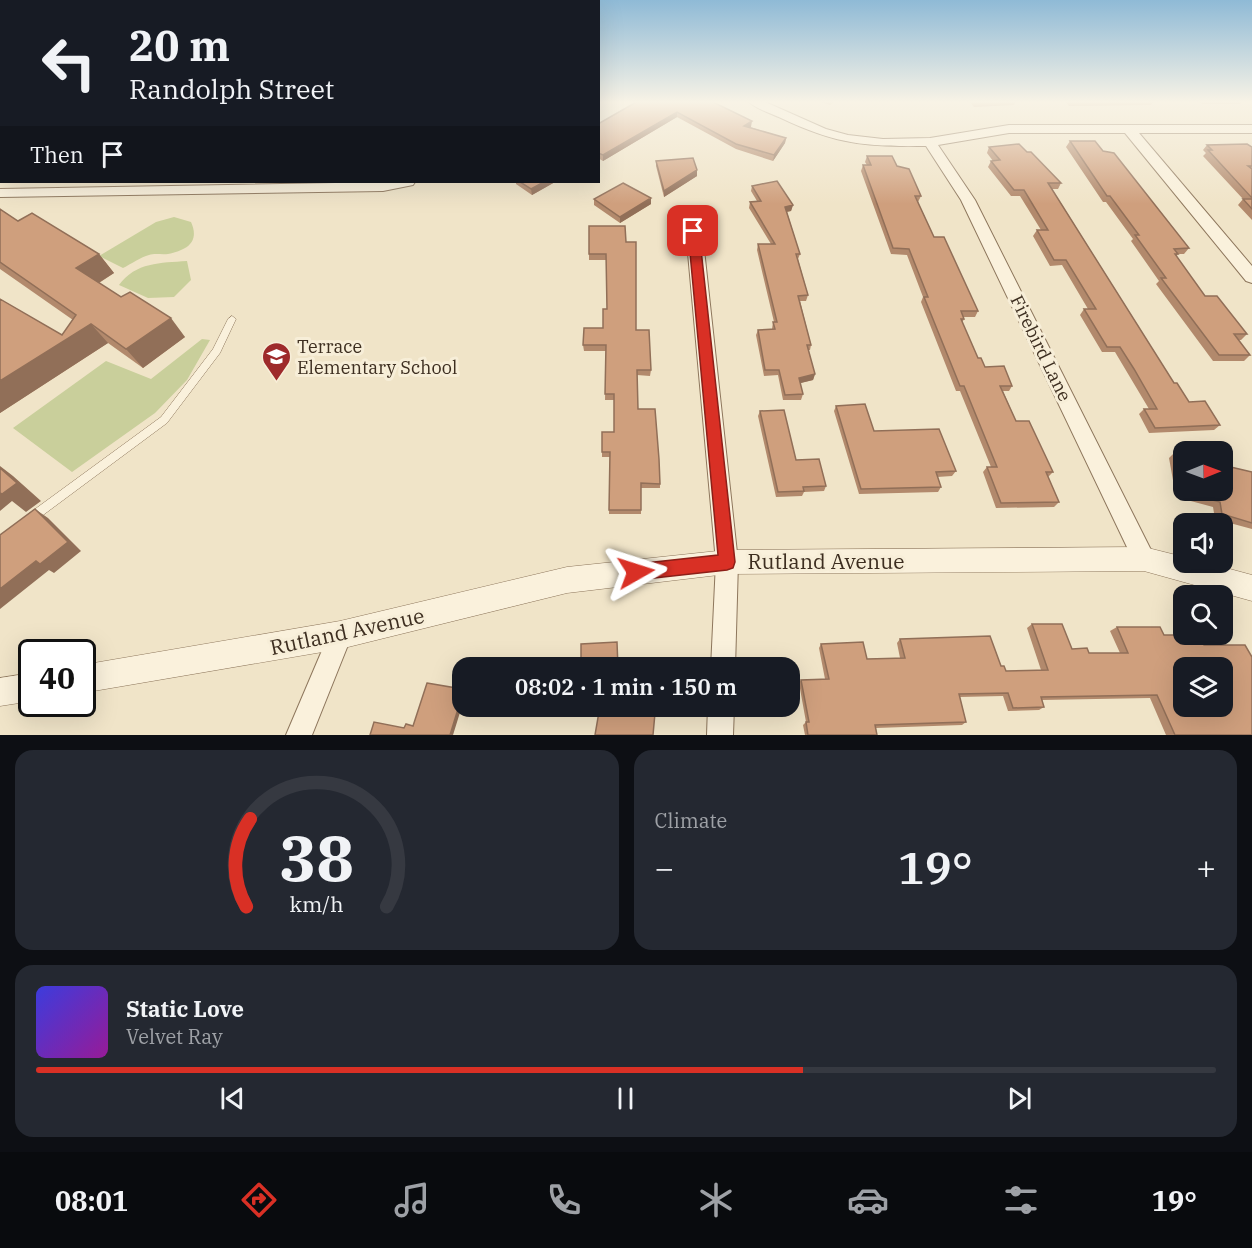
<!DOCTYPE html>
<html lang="en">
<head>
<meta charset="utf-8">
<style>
	body { margin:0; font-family:"IBM Plex Serif",serif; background:#242831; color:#f1f3f6; height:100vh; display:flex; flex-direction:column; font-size:22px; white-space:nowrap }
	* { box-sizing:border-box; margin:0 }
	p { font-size:20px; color:#9ea1a6 }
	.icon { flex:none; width:33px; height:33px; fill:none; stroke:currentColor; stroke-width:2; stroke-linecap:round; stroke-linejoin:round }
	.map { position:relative; height:735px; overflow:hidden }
	.drawer { display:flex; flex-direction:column; gap:15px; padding:15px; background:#0d0f14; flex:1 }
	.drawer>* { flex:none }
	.hud { position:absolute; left:0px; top:0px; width:600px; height:183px; box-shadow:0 6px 24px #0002; background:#171b24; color:#f1f3f6; overflow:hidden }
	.needle { width:39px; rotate:89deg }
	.fabs { position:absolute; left:1173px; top:441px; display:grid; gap:12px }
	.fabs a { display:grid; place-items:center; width:60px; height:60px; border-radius:12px; background:#171b24; box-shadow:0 6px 24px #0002; font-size:30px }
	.speed { position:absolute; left:18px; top:639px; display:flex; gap:12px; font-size:30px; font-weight:700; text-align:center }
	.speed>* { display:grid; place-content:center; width:78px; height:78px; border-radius:50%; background:#171b24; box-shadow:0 6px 24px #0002; line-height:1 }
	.speed .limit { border:3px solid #111; border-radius:9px; background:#fff; color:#111 }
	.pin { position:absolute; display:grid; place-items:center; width:51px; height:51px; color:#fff; margin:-26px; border-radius:12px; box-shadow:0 3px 9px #0006 }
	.me { position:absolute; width:66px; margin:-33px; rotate:84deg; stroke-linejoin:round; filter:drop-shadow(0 0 4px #0008) }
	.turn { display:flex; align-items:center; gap:21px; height:126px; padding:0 30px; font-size:27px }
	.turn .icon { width:78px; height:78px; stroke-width:2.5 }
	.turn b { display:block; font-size:42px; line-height:51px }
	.then { display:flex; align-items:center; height:57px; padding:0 30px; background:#0003; gap:12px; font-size:22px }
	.big { font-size:45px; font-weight:600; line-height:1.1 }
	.drawer .card { flex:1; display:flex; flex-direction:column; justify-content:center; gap:9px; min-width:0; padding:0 21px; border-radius:18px; background:#242831 }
	.drawer .dial { align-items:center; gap:0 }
	.dial svg { height:156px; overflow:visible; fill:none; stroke:#363941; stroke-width:7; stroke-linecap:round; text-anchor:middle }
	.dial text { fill:#f1f3f6; stroke:none }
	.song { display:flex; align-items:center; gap:18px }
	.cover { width:72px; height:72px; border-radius:9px; background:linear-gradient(135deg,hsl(240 70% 55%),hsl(300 70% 35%)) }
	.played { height:6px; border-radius:3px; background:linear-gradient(90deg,#d93025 65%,#363941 65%) }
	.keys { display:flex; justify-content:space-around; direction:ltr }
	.heat { display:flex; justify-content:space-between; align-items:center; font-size:33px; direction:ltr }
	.drawer .tiles { flex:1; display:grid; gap:15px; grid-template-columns:1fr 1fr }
	.card:last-child { grid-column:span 2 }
	.trip { position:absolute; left:452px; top:657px; width:348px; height:60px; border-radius:18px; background:#171b24; box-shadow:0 6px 24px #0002; font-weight:600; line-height:60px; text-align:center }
	.tab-bar { display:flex; height:96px; justify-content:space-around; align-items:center; background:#090b0e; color:#9ea1a6 }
	.tab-bar .icon { width:42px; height:42px }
	.tab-bar .on { color:#d93025 }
	.tab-bar b { font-size:27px; color:#f1f3f6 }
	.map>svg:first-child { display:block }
	.green { fill:#c9cf9b }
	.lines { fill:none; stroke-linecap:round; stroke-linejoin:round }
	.service-casing { stroke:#8d765c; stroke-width:1 }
	.minor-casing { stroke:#8d765c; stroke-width:2 }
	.tertiary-casing { stroke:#8d765c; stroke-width:1 }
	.service { fill:#faf1dc; fill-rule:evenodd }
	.minor { fill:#faf1dc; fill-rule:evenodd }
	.tertiary { fill:#faf1dc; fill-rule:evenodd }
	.wall { fill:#b2896c }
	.shaded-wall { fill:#916f58 }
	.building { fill:#cf9f7d; stroke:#916f58; stroke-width:1.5; fill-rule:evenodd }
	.route { fill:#d93025; stroke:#8d1f18; stroke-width:1.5 }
	.labels { text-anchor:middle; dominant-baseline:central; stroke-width:6; stroke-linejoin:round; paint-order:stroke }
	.poi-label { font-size:18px; fill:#3d2e20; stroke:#f7eed8; text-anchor:start }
	.street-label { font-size:18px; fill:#3d2e20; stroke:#f7eed8 }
	.near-street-label { font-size:21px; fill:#3d2e20; stroke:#f7eed8 }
</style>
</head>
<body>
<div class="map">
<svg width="1252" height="735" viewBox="0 0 1252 735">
	<rect width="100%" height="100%" fill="#f0e4c8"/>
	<path class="green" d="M 174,217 L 191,222 C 200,242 187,250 168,254 C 162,255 155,253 149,255 C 141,257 131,264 123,268 L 99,256 L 156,222 Z
		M 187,261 L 191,280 L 174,297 L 148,298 L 119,285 C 136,262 160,263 187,261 Z
		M 202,339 L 210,340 L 187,380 L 155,413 L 72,472 L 13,428 L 106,361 L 151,379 Z"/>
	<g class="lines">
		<defs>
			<path id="service" d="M 232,316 L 236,319 L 220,353 L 167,423 L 35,521 L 31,523 L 27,521 L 26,518 L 27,515 L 161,417 L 213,349 L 228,319 Z"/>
			<path id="minor" d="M 748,101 L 763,101 L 826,129 L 848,135 L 883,139 L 930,138 L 1009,125 L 1252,125 L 1252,133 L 1139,133 L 1252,266 L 1252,283 L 1246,281 L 1125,133 L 1009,133 L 938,145 L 975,200 L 1152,552 L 1155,559 L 1152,566 L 1144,569 L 1136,566 L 961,200 L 926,146 C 865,147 836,144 781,118 C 770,113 756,109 748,101 Z
				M 389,182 L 415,182 L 413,185 L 383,191 L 0,197 L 0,189 Z
				M 694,226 L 702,231 L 738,562 L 735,668 L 711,668 L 716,562 L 686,231 Z
				M 340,623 L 348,627 L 352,635 L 312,735 L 286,735 L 332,627 Z
				M 708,706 L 734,706 L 733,735 L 707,735 Z"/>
			<path id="tertiary" d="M 1144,547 L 1184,557 L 1184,562 L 1204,562 L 1252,575 L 1252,601 L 1144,571 L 727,574 L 567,593 L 340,649 L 82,693 L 82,665 L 340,621 L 567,567 L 727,550 Z
				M 32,673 L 32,701 L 0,706 L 0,678 Z"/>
		</defs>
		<use href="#service" class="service-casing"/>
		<use href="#minor" class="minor-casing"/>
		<use href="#tertiary" class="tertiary-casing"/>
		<use href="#service" class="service"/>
		<use href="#minor" class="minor"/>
		<use href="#tertiary" class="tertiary"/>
	</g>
	<path class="wall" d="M 638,101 L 751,127 L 750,127 L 786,138 L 785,143 L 773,161 L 736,149 L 677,117 L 603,161 L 598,158 L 598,124 Z
		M 818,101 L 835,101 L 830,105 Z
		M 969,101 L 1016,101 L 1014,105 L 974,107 Z
		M 1065,101 L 1154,101 L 1151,105 L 1069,106 Z
		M 1198,101 L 1243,101 L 1240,104 L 1202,104 Z
		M 1070,141 L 1103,151 L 1189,248 L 1184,254 L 1178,254 L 1176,257 L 1205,296 L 1247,334 L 1241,340 L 1238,340 L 1250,355 L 1244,361 L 1213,361 L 1156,284 L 1159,281 L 1131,241 L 1133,239 L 1106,202 L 1103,202 L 1066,147 Z
		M 1207,145 L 1252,147 L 1252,220 L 1238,205 L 1243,199 L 1203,156 L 1206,153 L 1203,150 Z
		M 989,147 L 1027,152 L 1061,183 L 1058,189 L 1052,189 L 1174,383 L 1189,402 L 1220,425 L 1214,430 L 1149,433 L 1139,414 L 1144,409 L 1149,409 L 1115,352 L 1102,352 L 1080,315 L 1084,309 L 1088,309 L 1062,265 L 1050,266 L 1033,236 L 1037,230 L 1041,230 L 1020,196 L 1011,196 L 988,167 L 991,161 L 993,161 L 987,153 Z
		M 867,156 L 897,166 L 921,196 L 918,202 L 934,237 L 978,311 L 975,317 L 964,317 L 964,319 L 962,323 L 978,358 L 985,367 L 1012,386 L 1009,391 L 1003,391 L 1016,421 L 1053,472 L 1048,477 L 1059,502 L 1054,507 L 996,508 L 983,472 L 987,467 L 991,467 L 960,391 L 956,391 L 921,302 L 923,297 L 907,255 L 891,254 L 861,171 L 863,165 L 867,165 L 865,162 Z
		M 656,161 L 697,170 L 697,176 L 664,197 L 656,166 Z
		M 516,182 L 555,182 L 532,195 L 516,184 Z
		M 752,186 L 793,205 L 791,211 L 787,212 L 800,254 L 798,259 L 808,295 L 806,301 L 800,301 L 811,345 L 810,350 L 808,350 L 815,374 L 813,380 L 800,383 L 803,394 L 801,400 L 783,400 L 778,375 L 764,376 L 756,335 L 758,330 L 772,329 L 773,322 L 774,322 L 757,250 L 758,244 L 771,244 L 749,208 L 750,202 L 757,201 L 751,191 Z
		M 594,199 L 651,204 L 620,223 L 594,205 Z
		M 0,209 L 18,221 L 99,254 L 114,273 L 99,283 L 185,337 L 143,368 L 108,343 L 0,413 L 0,299 L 62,335 L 73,320 L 0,269 Z
		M 589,226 L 626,242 L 636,330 L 651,370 L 650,376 L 637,375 L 638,409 L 660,484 L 660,488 L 641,488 L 641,514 L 609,514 L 610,457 L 602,457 L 602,432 L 614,432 L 614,400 L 605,400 L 606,351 L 584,351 L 583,345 L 603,328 L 607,309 L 606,260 L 589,260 Z
		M 836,406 L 874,431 L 956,471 L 952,476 L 937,477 L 941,487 L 938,492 L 859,494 L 834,411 Z
		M 760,411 L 796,460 L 826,486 L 824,491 L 804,492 L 802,496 L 776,497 L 758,416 Z
		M 1174,453 L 1252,472 L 1252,529 L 1215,519 L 1213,507 L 1176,497 L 1169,458 Z
		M 1032,624 L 1072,649 L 1089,653 L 1120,653 L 1110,631 L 1117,627 L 1164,635 L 1252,735 L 1166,735 L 1150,698 L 1042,700 L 1044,707 L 1039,710 L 1008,711 L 1003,696 L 960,697 L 966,722 L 962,725 L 876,728 L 877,735 L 805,735 L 803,725 L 806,722 L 799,683 L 801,680 L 825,679 L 819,648 L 821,644 L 867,659 L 900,658 L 897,643 L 900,639 L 1001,666 L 1006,671 L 1041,670 L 1027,628 Z
		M 582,706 L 655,706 L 582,709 Z"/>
	<path class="shaded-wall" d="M 677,112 L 677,117 L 603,161 L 603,155 Z
		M 752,121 L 751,127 L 743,131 L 744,126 Z
		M 786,138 L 785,143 L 773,161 L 774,155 Z
		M 697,170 L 697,176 L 664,197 L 664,191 Z
		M 544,182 L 555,182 L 532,195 L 531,189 Z
		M 651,198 L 651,204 L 620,223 L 620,217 Z
		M 793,205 L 791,211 L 784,212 L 785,207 Z
		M 99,254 L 114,273 L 92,287 L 76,268 Z
		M 171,318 L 185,337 L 143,368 L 126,349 Z
		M 91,324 L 108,343 L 0,413 L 0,381 Z
		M 815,374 L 813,380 L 797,384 L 799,378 Z
		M 0,466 L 13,476 L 41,501 L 26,512 L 12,501 L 0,511 Z
		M 35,509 L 48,518 L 81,551 L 54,573 L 49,570 L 0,609 L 0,589 Z
		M 462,696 L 462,706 L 453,735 L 450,735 Z"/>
	<path class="building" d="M 638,101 L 711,101 L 752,121 L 744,126 L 786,138 L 774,155 L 736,144 L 677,112 L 603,155 L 598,153 L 598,124 Z
		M 2,106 L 2,160 L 0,160 L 0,108 Z
		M 1070,141 L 1095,141 L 1103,151 L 1114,153 L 1189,248 L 1174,249 L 1178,254 L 1175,254 L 1205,296 L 1217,296 L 1247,334 L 1234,334 L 1250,355 L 1219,355 L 1161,278 L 1166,278 L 1135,235 L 1139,235 L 1110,196 L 1107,196 Z
		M 1019,144 L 1027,152 L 1031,152 L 1061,183 L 1048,183 L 1174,383 L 1177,383 L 1189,402 L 1205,401 L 1220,425 L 1155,428 L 1144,409 L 1157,409 L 1134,369 L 1120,347 L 1107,347 L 1084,309 L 1096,309 L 1066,260 L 1054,260 L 1037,230 L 1048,230 L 1024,190 L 1014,190 L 991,161 L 1000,160 L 989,147 Z
		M 1247,144 L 1252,147 L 1252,166 L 1248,166 L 1252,169 L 1252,198 L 1208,150 L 1212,150 L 1207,145 Z
		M 867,156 L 892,156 L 897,166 L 909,169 L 921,196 L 915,196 L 934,237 L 944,237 L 978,311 L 961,311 L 964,319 L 961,319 L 978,358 L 981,358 L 985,367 L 1004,366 L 1012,386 L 1000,386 L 1016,421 L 1029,421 L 1053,472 L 1046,472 L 1059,502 L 1001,503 L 987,467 L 997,467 L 964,386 L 960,386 L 924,297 L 928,297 L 909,249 L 893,248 L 863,165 L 871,165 Z
		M 693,158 L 697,170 L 664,191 L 656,161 Z
		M 777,181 L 793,205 L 785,207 L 800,254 L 796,254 L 808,295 L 798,296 L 811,345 L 807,345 L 815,374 L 799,378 L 803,394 L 785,395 L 779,370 L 765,370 L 758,330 L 775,329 L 773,322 L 777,322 L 758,244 L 775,244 L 750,202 L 761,201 L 752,186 Z
		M 520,182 L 544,182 L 531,189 Z
		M 623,183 L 651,198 L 620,217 L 594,199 Z
		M 1243,199 L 1252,199 L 1252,209 Z
		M 0,209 L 18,221 L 32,213 L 99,254 L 76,268 L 121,297 L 130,292 L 171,318 L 126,349 L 91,324 L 0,381 L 0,299 L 62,335 L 76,315 L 0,262 Z
		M 589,226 L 625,226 L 626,242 L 636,242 L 636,330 L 649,330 L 651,370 L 637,370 L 638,409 L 655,409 L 659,459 L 660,484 L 641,483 L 641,510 L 609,510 L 610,452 L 602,452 L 602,432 L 614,432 L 614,394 L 605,394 L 606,345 L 583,345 L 584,328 L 603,328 L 603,309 L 607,309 L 606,254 L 589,254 Z
		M 865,404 L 874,431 L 939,429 L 956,471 L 936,472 L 941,487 L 861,489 L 836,406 Z
		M 784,410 L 796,460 L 819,459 L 826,486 L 803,487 L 804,491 L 778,492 L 760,411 Z
		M 1174,453 L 1184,455 L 1184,490 L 1222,490 L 1222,465 L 1252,472 L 1252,523 L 1222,514 L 1220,502 L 1182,492 Z
		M 0,468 L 17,483 L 2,494 L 0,493 Z
		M 35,509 L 68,542 L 40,564 L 36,561 L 0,589 L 0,535 Z
		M 1032,624 L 1062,624 L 1072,649 L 1087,648 L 1089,653 L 1128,653 L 1117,627 L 1160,627 L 1164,635 L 1199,635 L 1204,645 L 1245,645 L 1252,657 L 1252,735 L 1175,735 L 1157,695 L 1041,697 L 1044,707 L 1013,708 L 1008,693 L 959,694 L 966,722 L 875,725 L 877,735 L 808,735 L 806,722 L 809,722 L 801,680 L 829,679 L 821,644 L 863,642 L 867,659 L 905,658 L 900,639 L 990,636 L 1001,666 L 1004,666 L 1006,671 L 1048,670 ZM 1184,668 L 1222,668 L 1222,706 L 1184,706 Z
		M 617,642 L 618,668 L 581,668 L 581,644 Z
		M 427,683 L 462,689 L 462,696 L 450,735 L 370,735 L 374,722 L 404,728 L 406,724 L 413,726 Z
		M 600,706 L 655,706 L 655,713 L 653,735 L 595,735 Z"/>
	<linearGradient id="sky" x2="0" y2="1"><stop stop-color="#8fbad6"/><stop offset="0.5" stop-color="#f8f3e6"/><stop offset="1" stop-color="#f8f3e6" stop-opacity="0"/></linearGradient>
	<rect width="1252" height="204" fill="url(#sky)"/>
	<path class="route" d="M 693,228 L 699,231 L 735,562 L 733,568 L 727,570 L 636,580 L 630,578 L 627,572 L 630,566 L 636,564 L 718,555 L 688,231 Z"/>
	<defs>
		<symbol id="school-pin" viewBox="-11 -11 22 30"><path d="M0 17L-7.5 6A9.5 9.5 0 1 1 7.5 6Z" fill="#9e2a2b" stroke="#f7eed8"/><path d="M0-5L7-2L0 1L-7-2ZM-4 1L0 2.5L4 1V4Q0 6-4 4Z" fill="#fff"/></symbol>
	</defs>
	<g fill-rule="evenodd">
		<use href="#school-pin" x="260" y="340" width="33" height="45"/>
	</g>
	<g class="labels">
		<g class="poi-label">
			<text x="297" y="346">Terrace<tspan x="297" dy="21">Elementary School</tspan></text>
		</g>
		<g class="street-label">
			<text transform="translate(1041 348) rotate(64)">Firebird Lane</text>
		</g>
		<g class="near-street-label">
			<text x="826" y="561">Rutland Avenue</text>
			<text transform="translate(347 631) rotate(-12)">Rutland Avenue</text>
		</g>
	</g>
</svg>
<div class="fabs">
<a><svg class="needle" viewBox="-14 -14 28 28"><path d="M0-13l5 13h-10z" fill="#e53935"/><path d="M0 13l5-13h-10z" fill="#9ea1a6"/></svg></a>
<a><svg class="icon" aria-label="sound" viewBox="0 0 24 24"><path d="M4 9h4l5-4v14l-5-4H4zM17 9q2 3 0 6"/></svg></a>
<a><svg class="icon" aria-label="search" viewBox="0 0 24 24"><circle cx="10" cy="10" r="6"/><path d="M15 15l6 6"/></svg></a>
<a><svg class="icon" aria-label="layers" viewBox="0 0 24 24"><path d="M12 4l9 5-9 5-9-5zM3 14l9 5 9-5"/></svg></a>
</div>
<div class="speed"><div class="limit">40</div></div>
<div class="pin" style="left:693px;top:231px;background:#d93025"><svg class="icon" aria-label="arrive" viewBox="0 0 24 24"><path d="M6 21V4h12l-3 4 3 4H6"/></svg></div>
<svg class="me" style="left:636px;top:572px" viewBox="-20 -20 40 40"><path d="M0-17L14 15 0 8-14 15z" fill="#d93025" stroke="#fff" stroke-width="4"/></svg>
<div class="trip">08:02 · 1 min · 150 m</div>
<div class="hud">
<div class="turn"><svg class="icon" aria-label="left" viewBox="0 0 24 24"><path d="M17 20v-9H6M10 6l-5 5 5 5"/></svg><div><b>20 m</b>Randolph Street</div></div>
<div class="then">Then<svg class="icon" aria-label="arrive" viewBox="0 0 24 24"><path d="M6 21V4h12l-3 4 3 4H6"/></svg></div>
</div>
</div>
<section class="drawer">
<div class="tiles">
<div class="card dial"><svg viewBox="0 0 100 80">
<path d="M14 69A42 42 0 1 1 86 69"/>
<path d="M14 69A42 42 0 0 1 16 24" stroke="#d93025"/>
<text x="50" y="56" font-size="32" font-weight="700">38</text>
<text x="50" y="72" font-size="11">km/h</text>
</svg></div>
<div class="card"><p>Climate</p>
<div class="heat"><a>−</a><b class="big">19°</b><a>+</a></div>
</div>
<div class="card">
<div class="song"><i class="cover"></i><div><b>Static Love</b><p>Velvet Ray</p></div></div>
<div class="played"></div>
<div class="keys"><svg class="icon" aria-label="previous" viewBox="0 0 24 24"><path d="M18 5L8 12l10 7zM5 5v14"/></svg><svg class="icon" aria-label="pause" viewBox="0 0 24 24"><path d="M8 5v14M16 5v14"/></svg><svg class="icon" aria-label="next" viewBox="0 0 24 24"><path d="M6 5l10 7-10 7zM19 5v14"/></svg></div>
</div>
</div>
</section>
<nav class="tab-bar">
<b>08:01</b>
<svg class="icon on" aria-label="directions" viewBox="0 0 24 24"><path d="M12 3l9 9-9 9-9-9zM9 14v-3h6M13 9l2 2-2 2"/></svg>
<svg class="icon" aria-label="music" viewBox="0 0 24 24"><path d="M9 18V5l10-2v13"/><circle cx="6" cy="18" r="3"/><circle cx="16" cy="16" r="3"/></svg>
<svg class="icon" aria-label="phone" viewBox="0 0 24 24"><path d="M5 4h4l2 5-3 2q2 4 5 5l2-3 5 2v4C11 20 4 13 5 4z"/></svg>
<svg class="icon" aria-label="climate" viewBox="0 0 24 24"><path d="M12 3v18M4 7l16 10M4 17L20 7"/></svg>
<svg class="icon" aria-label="car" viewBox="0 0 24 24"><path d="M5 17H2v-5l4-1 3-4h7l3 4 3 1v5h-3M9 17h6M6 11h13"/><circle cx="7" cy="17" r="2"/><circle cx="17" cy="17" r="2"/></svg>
<svg class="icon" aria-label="filters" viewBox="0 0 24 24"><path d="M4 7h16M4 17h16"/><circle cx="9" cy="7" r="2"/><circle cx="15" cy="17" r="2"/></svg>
<b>19°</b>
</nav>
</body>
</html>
